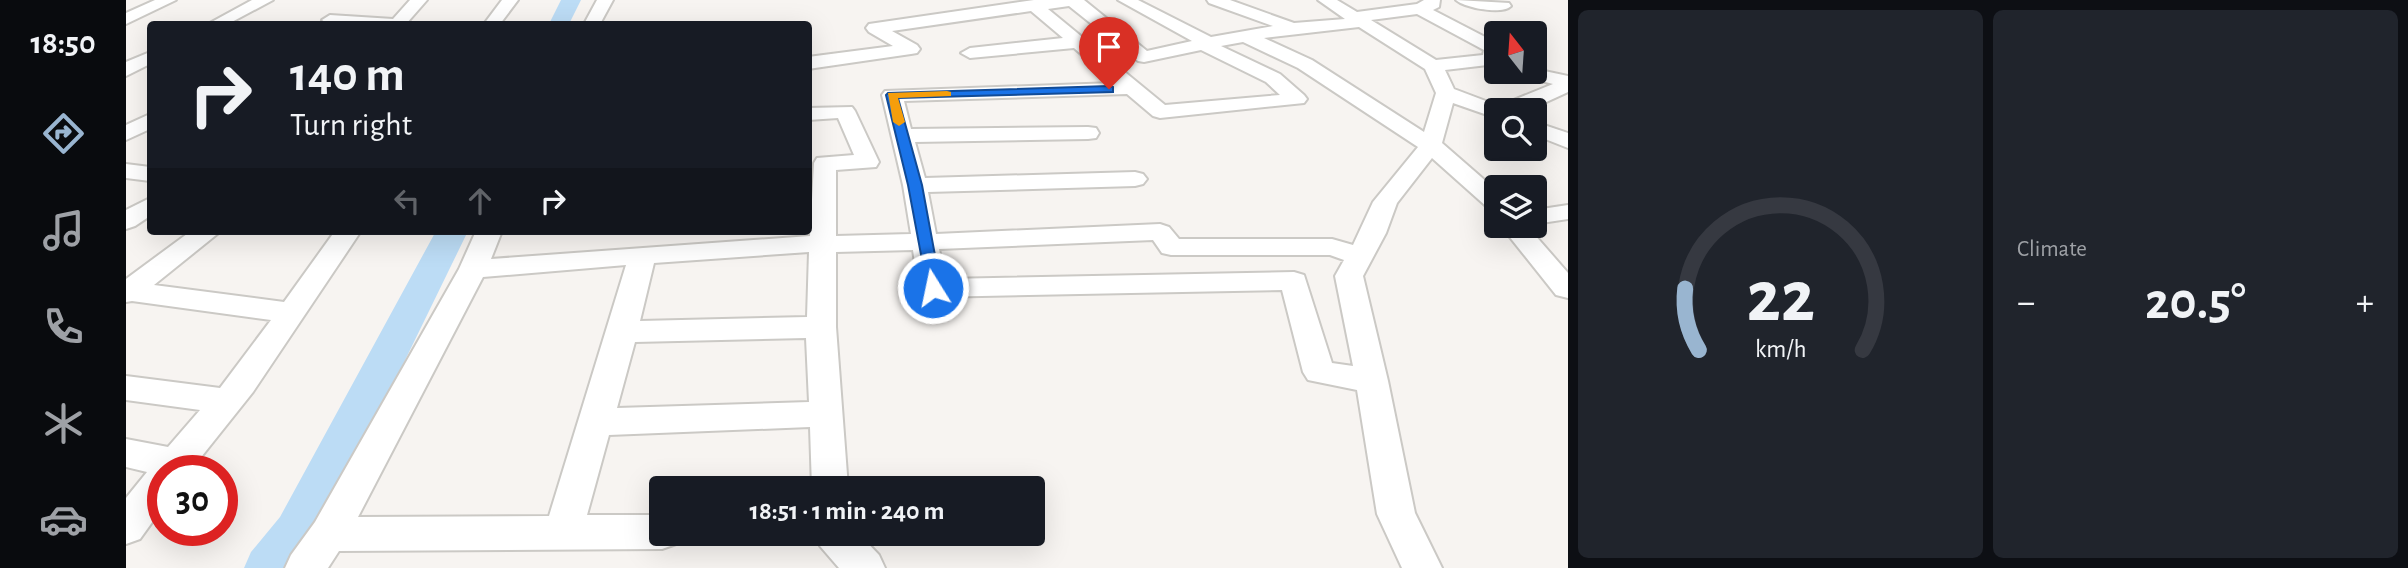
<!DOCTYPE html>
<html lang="en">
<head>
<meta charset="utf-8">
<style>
	body { margin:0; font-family:"Alegreya Sans",sans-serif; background:#20242c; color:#f1f3f6; height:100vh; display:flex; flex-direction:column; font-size:26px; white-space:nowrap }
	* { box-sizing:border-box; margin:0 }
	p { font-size:23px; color:#9ea1a6 }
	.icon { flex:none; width:38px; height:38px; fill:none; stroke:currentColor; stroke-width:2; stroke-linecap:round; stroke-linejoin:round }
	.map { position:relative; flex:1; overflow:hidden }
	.side { display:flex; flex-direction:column; gap:10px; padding:10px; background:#0d0f14; width:840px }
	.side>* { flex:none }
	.banner { position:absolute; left:21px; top:21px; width:665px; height:214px; border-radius:7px; box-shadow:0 7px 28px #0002; background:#171b24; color:#f1f3f6; overflow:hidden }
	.needle { width:46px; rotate:343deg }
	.tools { position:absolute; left:1358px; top:21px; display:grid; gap:14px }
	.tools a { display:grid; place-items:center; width:63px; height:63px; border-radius:7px; background:#171b24; box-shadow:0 7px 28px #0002; font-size:35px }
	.speed { position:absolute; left:21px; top:455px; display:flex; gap:14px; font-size:35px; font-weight:700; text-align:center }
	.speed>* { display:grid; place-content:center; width:91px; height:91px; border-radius:50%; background:#171b24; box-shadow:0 7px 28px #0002; line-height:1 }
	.speed .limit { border:10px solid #d22; background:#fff; color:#111 }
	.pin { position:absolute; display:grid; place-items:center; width:60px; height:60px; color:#fff; margin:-72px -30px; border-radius:50% 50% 50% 0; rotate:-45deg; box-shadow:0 0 7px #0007 }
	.pin .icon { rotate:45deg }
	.me { position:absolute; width:77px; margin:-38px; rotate:350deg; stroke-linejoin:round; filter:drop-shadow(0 0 5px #0008) }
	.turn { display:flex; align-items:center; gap:24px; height:147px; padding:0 28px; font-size:32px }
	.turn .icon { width:91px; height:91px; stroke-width:2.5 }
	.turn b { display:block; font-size:49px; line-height:60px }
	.lanes { display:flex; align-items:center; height:66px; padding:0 28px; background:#0003; justify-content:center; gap:35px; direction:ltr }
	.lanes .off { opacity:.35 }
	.big { font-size:52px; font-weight:700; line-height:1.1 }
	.side .widget { flex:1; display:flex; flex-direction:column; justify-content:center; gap:10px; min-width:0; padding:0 24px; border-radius:10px; background:#20242c }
	.side .dial { align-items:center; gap:0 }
	.dial svg { height:182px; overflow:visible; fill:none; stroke:#363941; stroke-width:7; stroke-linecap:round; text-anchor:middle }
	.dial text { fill:#f1f3f6; stroke:none }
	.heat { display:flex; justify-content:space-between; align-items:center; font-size:38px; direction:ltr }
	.side .tiles { flex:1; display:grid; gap:10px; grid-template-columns:repeat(2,1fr) }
	.trip { position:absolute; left:523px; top:476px; width:396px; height:70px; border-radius:7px; background:#171b24; box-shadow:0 7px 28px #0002; font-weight:700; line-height:70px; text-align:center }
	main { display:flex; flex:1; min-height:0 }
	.tab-bar { display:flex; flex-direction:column; width:126px; justify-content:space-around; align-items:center; background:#090b0e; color:#9ea1a6 }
	.tab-bar .icon { width:49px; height:49px }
	.tab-bar .current { color:#99b5d0 }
	.tab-bar b { font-size:32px; color:#f1f3f6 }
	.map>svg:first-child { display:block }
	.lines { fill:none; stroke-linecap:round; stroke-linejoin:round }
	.river { fill:#bcdcf5; fill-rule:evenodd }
	.minor-casing { stroke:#cbc9c5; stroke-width:4 }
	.minor { fill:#fff; fill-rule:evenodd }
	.route { fill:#1a73e8; stroke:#114b97; stroke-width:2 }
	.slow { fill:#f59e0b }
</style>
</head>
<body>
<main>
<nav class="tab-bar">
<b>18:50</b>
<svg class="icon current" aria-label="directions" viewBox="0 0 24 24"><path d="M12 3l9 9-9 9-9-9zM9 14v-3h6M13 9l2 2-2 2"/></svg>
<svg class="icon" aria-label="music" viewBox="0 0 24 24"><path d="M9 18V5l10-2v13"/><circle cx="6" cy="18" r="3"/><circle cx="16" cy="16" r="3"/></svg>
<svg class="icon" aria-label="phone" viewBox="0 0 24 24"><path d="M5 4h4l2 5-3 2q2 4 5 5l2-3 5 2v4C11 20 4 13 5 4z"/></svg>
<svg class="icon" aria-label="climate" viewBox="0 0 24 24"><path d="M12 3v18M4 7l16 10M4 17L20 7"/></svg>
<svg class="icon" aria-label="car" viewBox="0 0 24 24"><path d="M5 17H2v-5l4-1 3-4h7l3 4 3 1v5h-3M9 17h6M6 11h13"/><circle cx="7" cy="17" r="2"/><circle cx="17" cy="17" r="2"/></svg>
</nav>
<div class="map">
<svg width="1442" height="568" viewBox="0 0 1442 568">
	<rect width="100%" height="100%" fill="#f7f4f1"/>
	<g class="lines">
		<path class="river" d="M 435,0 L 455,0 L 443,24 L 423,24 Z
			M 310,231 L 342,231 L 188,547 L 173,568 L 118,568 L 125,552 L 154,517 Z"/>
		<defs>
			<path id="minor" d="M 29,0 L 50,0 L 0,24 L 0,13 Z
				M 126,0 L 147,0 L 102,24 L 82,24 Z
				M 284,0 L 301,0 L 280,24 L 202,24 L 196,20 L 204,15 L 267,19 Z
				M 376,0 L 392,0 L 374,24 L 358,24 Z
				M 471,0 L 487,0 L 474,24 L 458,24 Z
				M 908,0 L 958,0 L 1021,51 L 1066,41 L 992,0 L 1012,0 L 1085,37 L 1147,26 L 1083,3 L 1081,0 L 1104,0 L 1168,23 L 1219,19 L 1192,0 L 1211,0 L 1231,12 L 1291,4 L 1298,0 L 1314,0 L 1313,7 L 1307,10 L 1361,38 L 1364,31 L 1370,30 L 1377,33 L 1370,33 L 1370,64 L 1319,70 L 1328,89 L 1373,106 L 1427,84 L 1404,78 L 1401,74 L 1409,72 L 1409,69 L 1442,76 L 1442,92 L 1403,110 L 1370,110 L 1370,118 L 1327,103 L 1316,143 L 1370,190 L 1370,209 L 1361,207 L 1306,158 L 1271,203 L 1260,233 L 1237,276 L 1262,381 L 1289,513 L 1316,568 L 1276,568 L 1251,514 L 1231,390 L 1182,380 L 1177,372 L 1156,290 L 807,297 L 797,294 L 793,288 L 787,250 L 710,252 L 710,327 L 722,488 L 686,488 L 684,427 L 483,435 L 461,515 L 536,515 L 536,534 L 554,534 L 550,544 L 536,549 L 213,551 L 202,568 L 159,568 L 165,555 L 189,522 L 333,269 L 350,231 L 376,231 L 365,259 L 684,236 L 688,163 L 691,158 L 728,155 L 712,118 L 682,120 L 682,108 L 726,107 L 729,111 L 753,162 L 750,167 L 710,170 L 710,236 L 785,234 L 777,185 L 756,95 L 759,91 L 988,83 L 948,48 L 844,58 L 835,53 L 844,48 L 937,38 L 905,11 L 766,31 L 791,45 L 794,49 L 791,53 L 785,54 L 682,69 L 682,57 L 767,46 L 743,32 L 740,28 L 743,24 ZM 943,6 L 1012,61 L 1018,62 L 1075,50 L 1140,82 L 1154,95 L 1039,105 L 922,9 ZM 1291,14 L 1358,50 L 1357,55 L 1310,60 L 1245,20 ZM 1233,27 L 1299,69 L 1310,93 L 1298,132 L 1186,60 L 1138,38 ZM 1117,42 L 1172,68 L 1292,147 L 1247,202 L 1227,245 L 1206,239 L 1053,239 L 1043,227 L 1034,224 L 810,234 L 802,192 L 1009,186 L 1017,184 L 1021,179 L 1017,174 L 1009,172 L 799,178 L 789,142 L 962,139 L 970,138 L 973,133 L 970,128 L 962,127 L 785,129 L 778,101 L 1001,94 L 1027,116 L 1034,118 L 1178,103 L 1181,99 L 1178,95 L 1154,74 L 1095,46 ZM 1027,240 L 1036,253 L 1045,255 L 1204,255 L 1218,260 L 1209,276 L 1227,366 L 1206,363 L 1178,275 L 1168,272 L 819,279 L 813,249 ZM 683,252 L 681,317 L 514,321 L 528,263 ZM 500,265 L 423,516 L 232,517 L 357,277 ZM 680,338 L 683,402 L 491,408 L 509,342 Z
				M 1330,0 L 1383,3 L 1385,6 C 1376,15 1339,8 1330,0 Z
				M 24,52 L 24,64 L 0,76 L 0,62 Z
				M 24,114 L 24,129 L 0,140 L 0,125 Z
				M 1409,122 L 1442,133 L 1442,148 L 1409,135 Z
				M 0,164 L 24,167 L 24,181 L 0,178 Z
				M 24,198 L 24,216 L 9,226 L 0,229 L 0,210 Z
				M 1442,205 L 1442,219 L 1409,224 L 1409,210 Z
				M 1375,226 L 1401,226 L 1442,273 L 1442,298 L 1430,295 Z
				M 65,231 L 95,231 L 28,285 L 158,302 L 209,231 L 235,231 L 127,392 L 64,471 L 37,471 L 37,507 L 14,539 L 0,544 L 0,498 L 21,472 L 0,467 L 0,439 L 42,447 L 74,410 L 0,400 L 0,376 L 94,388 L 145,320 L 6,301 L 0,302 L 0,279 Z
				M 689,534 L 733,534 L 753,555 L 759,568 L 713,568 L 694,546 Z"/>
		</defs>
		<use href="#minor" class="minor-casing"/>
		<use href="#minor" class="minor"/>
	</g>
	<path class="route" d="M 983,86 L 987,87 L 987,92 L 772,98 L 796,185 L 815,288 L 807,293 L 802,292 L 782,185 L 760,95 L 762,93 Z"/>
	<path class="slow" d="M 821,91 L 825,92 L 825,96 L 772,98 L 779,122 L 773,126 L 767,122 L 762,93 Z"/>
</svg>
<div class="tools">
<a><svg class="needle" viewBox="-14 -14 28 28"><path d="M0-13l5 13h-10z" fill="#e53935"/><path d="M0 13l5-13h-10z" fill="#9ea1a6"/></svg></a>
<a><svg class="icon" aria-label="search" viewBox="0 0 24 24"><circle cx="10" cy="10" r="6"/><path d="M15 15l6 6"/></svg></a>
<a><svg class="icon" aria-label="layers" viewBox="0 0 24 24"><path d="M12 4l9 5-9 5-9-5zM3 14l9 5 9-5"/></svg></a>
</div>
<div class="speed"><div class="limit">30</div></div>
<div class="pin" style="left:983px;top:89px;background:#d93025"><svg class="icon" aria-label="arrive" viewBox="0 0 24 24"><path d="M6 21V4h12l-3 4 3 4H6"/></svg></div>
<svg class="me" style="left:807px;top:288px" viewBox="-20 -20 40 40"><circle r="17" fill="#1a73e8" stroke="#fff" stroke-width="3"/><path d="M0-11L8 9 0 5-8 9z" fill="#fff"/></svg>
<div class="trip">18:51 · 1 min · 240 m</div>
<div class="banner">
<div class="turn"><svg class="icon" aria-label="right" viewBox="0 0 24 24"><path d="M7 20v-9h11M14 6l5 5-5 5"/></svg><div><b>140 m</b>Turn right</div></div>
<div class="lanes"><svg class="icon off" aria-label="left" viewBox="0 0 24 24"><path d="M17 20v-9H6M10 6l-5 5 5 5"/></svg><svg class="icon off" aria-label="ahead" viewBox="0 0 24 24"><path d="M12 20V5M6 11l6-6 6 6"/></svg><svg class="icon" aria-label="right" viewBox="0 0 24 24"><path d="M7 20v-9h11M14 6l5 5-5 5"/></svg></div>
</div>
</div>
<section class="side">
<div class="tiles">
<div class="widget dial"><svg viewBox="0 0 100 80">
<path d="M14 69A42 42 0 1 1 86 69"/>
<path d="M14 69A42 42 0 0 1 8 42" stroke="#99b5d0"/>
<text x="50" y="56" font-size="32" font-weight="700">22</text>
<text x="50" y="72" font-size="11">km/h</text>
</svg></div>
<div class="widget"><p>Climate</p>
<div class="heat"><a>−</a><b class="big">20.5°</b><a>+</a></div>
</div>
</div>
</section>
</main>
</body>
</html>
